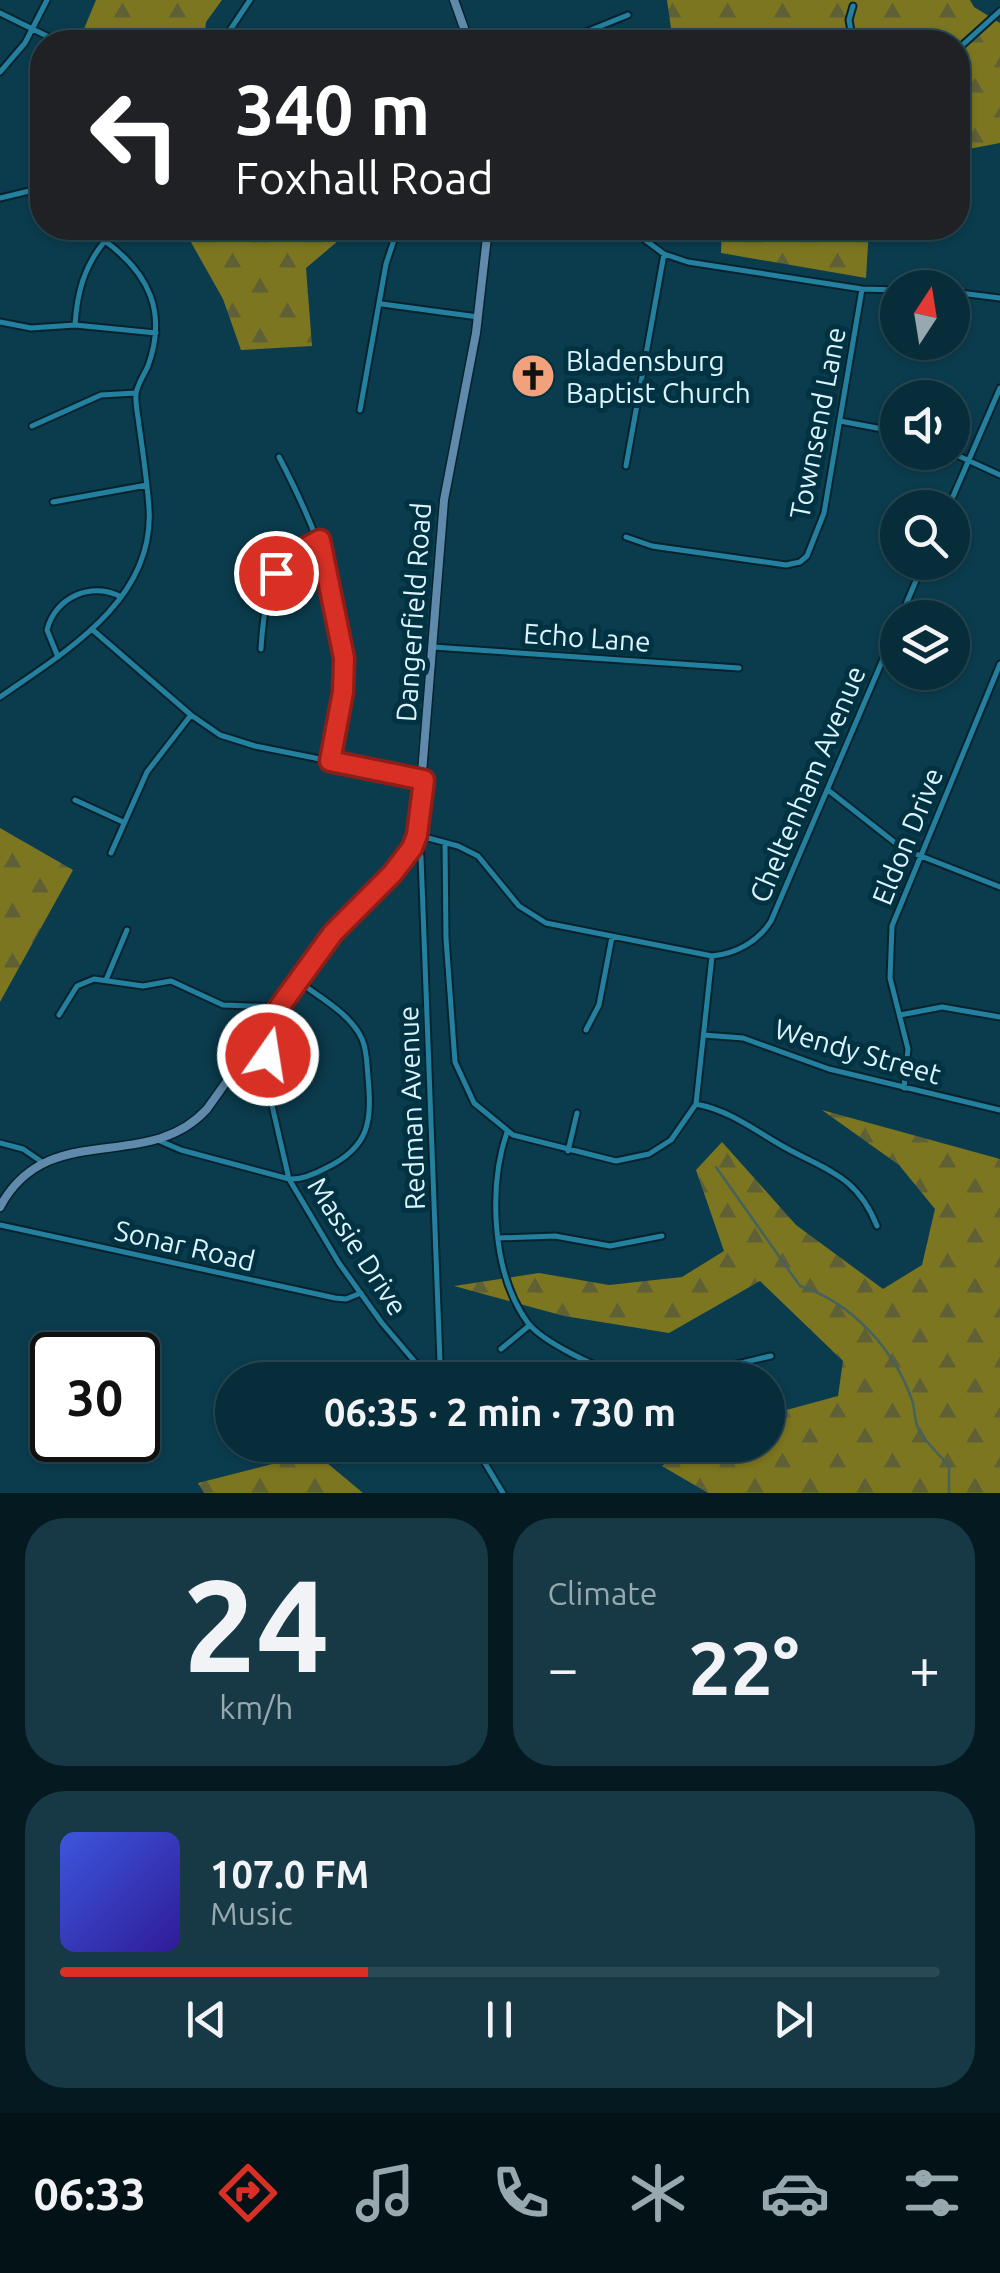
<!DOCTYPE html>
<html lang="en">
<head>
<meta charset="utf-8">
<style>
	body { margin:0; font-family:Ubuntu,sans-serif; background:#163945; color:#f1f3f6; height:100vh; display:flex; flex-direction:column; font-size:38px; white-space:nowrap }
	* { box-sizing:border-box; margin:0 }
	p { font-size:32px; color:#98a8af }
	.icon { flex:none; width:55px; height:55px; fill:none; stroke:currentColor; stroke-width:2; stroke-linecap:round; stroke-linejoin:round }
	.map { position:relative; height:1493px; overflow:hidden }
	.side { display:flex; flex-direction:column; gap:25px; padding:25px; background:#041920; flex:1 }
	.side>* { flex:none }
	.guide { position:absolute; left:30px; top:30px; width:940px; height:210px; border-radius:40px; box-shadow:0 2px 8px #0004,0 0 0 2px #294954; background:#202124; color:#fff; overflow:hidden }
	.needle { width:65px; rotate:12deg }
	.fabs { position:absolute; left:880px; top:270px; display:grid; gap:20px }
	.fabs a { display:grid; place-items:center; width:90px; height:90px; border-radius:50%; background:#082d3a; box-shadow:0 2px 8px #0004,0 0 0 2px #294954; font-size:50px }
	.speed { position:absolute; left:30px; top:1332px; display:flex; gap:20px; font-size:50px; font-weight:700; text-align:center }
	.speed>* { display:grid; place-content:center; width:130px; height:130px; border-radius:50%; background:#082d3a; box-shadow:0 2px 8px #0004,0 0 0 2px #294954; line-height:1 }
	.speed .limit { border:5px solid #111; border-radius:15px; background:#fff; color:#111 }
	.pin { position:absolute; display:grid; place-items:center; width:85px; height:85px; color:#fff; margin:-42px; border:5px solid #fff; border-radius:50%; box-shadow:0 2px 10px #0007 }
	.me { position:absolute; width:110px; margin:-55px; rotate:13deg; stroke-linejoin:round; filter:drop-shadow(0 0 8px #0008) }
	.turn { display:flex; align-items:center; gap:35px; height:210px; padding:0 40px; font-size:45px }
	.turn .icon { width:130px; height:130px; stroke-width:2.5 }
	.turn b { display:block; font-size:70px; line-height:85px }
	.big { font-size:75px; font-weight:600; line-height:1.1 }
	.side .card { flex:1; display:flex; flex-direction:column; justify-content:center; gap:15px; min-width:0; padding:0 35px; border-radius:40px; background:#163945 }
	.side .dial { align-items:center; gap:0 }
	.dial b { font-size:130px; line-height:1 }
	.song { display:flex; align-items:center; gap:30px }
	.cover { width:120px; height:120px; border-radius:15px; background:linear-gradient(135deg,hsl(230 70% 55%),hsl(250 70% 35%)) }
	.played { height:10px; border-radius:5px; background:linear-gradient(90deg,#d93025 35%,#294954 35%) }
	.keys { display:flex; justify-content:space-around; direction:ltr }
	.heat { display:flex; justify-content:space-between; align-items:center; font-size:55px; direction:ltr }
	.side .tiles { flex:1; display:grid; gap:25px; grid-template-columns:1fr 1fr }
	.card:last-child { grid-column:span 2 }
	.trip { position:absolute; left:215px; top:1362px; width:570px; height:100px; border-radius:50px; background:#082d3a; box-shadow:0 2px 8px #0004,0 0 0 2px #294954; font-weight:600; line-height:100px; text-align:center }
	.dock { display:flex; height:160px; justify-content:space-around; align-items:center; background:#031217; color:#98a8af }
	.dock .icon { width:70px; height:70px }
	.dock .selected { color:#d93025 }
	.dock b { font-size:45px; color:#f1f3f6 }
	.map>svg:first-child { display:block }
	.forest { fill:url(#forest-firs) }
	.lines { fill:none; stroke-linecap:round; stroke-linejoin:round }
	.stream { stroke:#46625e; stroke-width:2.5 }
	.street-casing { stroke:#06222c; stroke-width:9 }
	.secondary-casing { stroke:#06222c; stroke-width:11 }
	.street { stroke:#23809f; stroke-width:5 }
	.secondary { stroke:#5f8aac; stroke-width:8 }
	.route-casing { stroke:#8d1f18; stroke-width:25 }
	.route { stroke:#d93025; stroke-width:18 }
	.labels { text-anchor:middle; dominant-baseline:central; stroke-width:10; stroke-linejoin:round; paint-order:stroke }
	.poi-label { font-size:28px; fill:#dcf4fe; stroke:#003242; text-anchor:start }
	.street-label { font-size:28px; fill:#dcf4fe; stroke:#003242 }
</style>
</head>
<body>
<div class="map">
<svg width="1000" height="1493" viewBox="0 0 1000 1493">
	<defs>
		<pattern id="forest-firs" width="22" height="20" patternUnits="userSpaceOnUse" patternTransform="scale(2.5)"><rect width="22" height="20" fill="#7c7620"/><path d="M5 1l3.5 6h-7zM16 11l3.5 6h-7z" fill="#5f6036"/></pattern>
	</defs>
	<rect width="100%" height="100%" fill="#0b3c4d"/>
	<path class="forest" d="M 96,0 L 222,0 L 206,22 L 204,42 L 84,42 L 79,41 Z
		M 667,0 L 970,0 L 974,7 L 1000,23 L 1000,143 L 958,151 L 958,42 L 673,42 Z
		M 183,228 L 344,228 L 338,241 L 306,268 L 312,346 L 241,350 L 223,299 Z
		M 722,228 L 869,228 L 866,278 L 721,253 Z
		M 0,828 L 73,870 L 0,1002 Z
		M 822,1110 L 1000,1159 L 1000,1493 L 708,1493 L 662,1466 L 694,1445 L 768,1445 L 768,1415 L 838,1396 L 843,1361 L 760,1281 L 669,1333 L 564,1316 L 454,1286 L 539,1273 L 609,1285 L 682,1277 L 724,1251 L 696,1170 L 722,1142 L 796,1225 L 883,1289 L 922,1265 L 935,1209 L 899,1165 Z
		M 315,1453 L 363,1493 L 204,1493 L 198,1483 Z"/>
	<g class="lines">
		<path class="stream" d="M 716,1167 L 800,1286 C 851,1302 894,1349 912,1400 C 915,1409 914,1421 919,1430 C 926,1443 940,1455 949,1466 L 949,1493"/>
		<defs>
			<path id="street" d="M 853,6 L 849,20 L 853,42
				M 0,13 L 59,42
				M 222,42 L 250,0
				M 561,42 L 628,15
				M 958,49 L 1000,11
				M 0,72 L 25,43 L 47,0
				M 0,198 L 42,188
				M 629,228 L 664,254 L 688,262 L 862,289 L 898,290
				M 952,292 L 1000,298
				M 382,304 L 478,317
				M 0,322 L 31,328 L 75,325 L 156,333
				M 360,410 L 386,264 L 398,228
				M 840,421 L 898,432
				M 32,426 L 101,395 L 136,393
				M 950,452 L 1000,475
				M 279,457 C 314,524 346,600 344,677 C 343,705 335,733 330,761
				M 626,466 L 664,254
				M 53,502 L 147,485
				M 948,508 L 1000,388
				M 626,537 L 652,546 L 786,565 L 800,562 L 807,556 L 824,513 L 862,289
				M 900,618 L 924,562
				M 94,631 L 191,715 L 220,735 L 255,746 L 420,779
				M 433,647 L 739,668
				M 261,649 C 264,601 270,560 319,540
				M 58,657 L 47,630 C 55,597 92,581 121,597
				M 0,697 C 65,652 155,600 149,508 C 147,480 143,453 139,425 C 138,415 135,403 136,394 C 137,385 144,375 148,366 C 167,313 150,274 105,241 C 84,266 77,293 75,325
				M 828,790 L 903,849 L 1000,887
				M 75,800 L 123,822
				M 445,843 L 446,938 L 455,1062 L 474,1103 L 513,1135 L 616,1161 L 649,1154 L 671,1140 L 696,1104 L 712,956
				M 111,853 L 147,772 L 191,715
				M 106,980 L 127,930
				M 59,1015 L 77,986 L 94,979 L 143,986 L 171,981 L 223,1005 L 280,1007
				M 900,1015 L 942,1007 L 1000,1017
				M 268,1028 L 271,1101 L 289,1179 L 339,1263 L 382,1323 L 416,1363
				M 586,1030 L 599,1005 L 612,937
				M 704,1035 L 743,1038 L 829,1069 L 1000,1110
				M 904,1088 L 908,1049 L 890,978 L 892,926 L 1000,664
				M 696,1104 C 732,1111 755,1131 786,1148 C 828,1171 857,1176 877,1226
				M 507,1132 C 488,1188 492,1274 528,1323 C 542,1341 597,1369 621,1373 C 671,1382 723,1367 771,1356
				M 160,1141 L 181,1150 L 289,1179 C 302,1180 315,1174 326,1168 C 370,1147 372,1121 368,1077 C 367,1065 367,1050 362,1039 C 351,1014 319,997 298,981
				M 0,1143 L 23,1149 L 42,1162
				M 568,1151 L 577,1113
				M 0,1225 L 335,1298 L 346,1299 L 361,1293
				M 499,1238 L 555,1236 L 610,1246 L 662,1236
				M 501,1349 L 530,1325
				M 445,1380 L 440,1362 L 421,857 L 417,835 L 458,846 L 478,856 L 519,906 L 546,923 L 712,956 C 735,954 758,942 771,921 L 898,624
				M 461,1445 L 464,1450 L 478,1455
				M 474,1445 L 503,1493"/>
			<path id="secondary" d="M 454,0 L 469,42
				M 0,1207 C 48,1117 147,1175 207,1109 L 325,943 L 403,862 L 417,835 L 444,500 L 476,333 L 488,228"/>
		</defs>
		<use href="#street" class="street-casing"/>
		<use href="#secondary" class="secondary-casing"/>
		<use href="#street" class="street"/>
		<use href="#secondary" class="secondary"/>
	</g>
	<g class="lines">
		<defs>
			<path id="route" d="M 268,1055 L 268,1025 L 280,1006 L 333,933 L 392,874 L 412,848 L 417,835 L 424,780 L 330,761 L 343,692 L 344,658 L 320,540 L 296,553 L 276,573"/>
		</defs>
		<use href="#route" class="route-casing"/>
		<use href="#route" class="route"/>
	</g>
	<defs>
		<symbol id="church-disc" viewBox="-11 -11 22 22"><circle r="9.5" fill="#f1a17c" stroke="#003242"/><path d="M-1.2-6h2.4v3.5h3.3v2.4h-3.3V6h-2.4V-.1h-3.3v-2.4h3.3Z" fill="#111"/></symbol>
	</defs>
	<g fill-rule="evenodd">
		<use href="#church-disc" x="508" y="351" width="50" height="50"/>
	</g>
	<g class="labels">
		<g class="poi-label">
			<text x="566" y="360">Bladensburg<tspan x="566" dy="32">Baptist Church</tspan></text>
		</g>
		<g class="street-label">
			<text transform="translate(817 423) rotate(-79)">Townsend Lane</text>
			<text transform="translate(413 612) rotate(-86)">Dangerfield Road</text>
			<text transform="translate(587 637) rotate(4)">Echo Lane</text>
			<text transform="translate(807 784) rotate(-67)">Cheltenham Avenue</text>
			<text transform="translate(907 836) rotate(-68)">Eldon Drive</text>
			<text transform="translate(858 1051) rotate(16)">Wendy Street</text>
			<text transform="translate(411 1108) rotate(-92)">Redman Avenue</text>
			<text transform="translate(185 1245) rotate(13)">Sonar Road</text>
			<text transform="translate(358 1246) rotate(57)">Massie Drive</text>
		</g>
	</g>
</svg>
<div class="fabs">
<a><svg class="needle" viewBox="-14 -14 28 28"><path d="M0-13l5 13h-10z" fill="#e53935"/><path d="M0 13l5-13h-10z" fill="#98a8af"/></svg></a>
<a><svg class="icon" aria-label="sound" viewBox="0 0 24 24"><path d="M4 9h4l5-4v14l-5-4H4zM17 9q2 3 0 6"/></svg></a>
<a><svg class="icon" aria-label="search" viewBox="0 0 24 24"><circle cx="10" cy="10" r="6"/><path d="M15 15l6 6"/></svg></a>
<a><svg class="icon" aria-label="layers" viewBox="0 0 24 24"><path d="M12 4l9 5-9 5-9-5zM3 14l9 5 9-5"/></svg></a>
</div>
<div class="speed"><div class="limit">30</div></div>
<div class="pin" style="left:276px;top:573px;background:#d93025"><svg class="icon" aria-label="arrive" viewBox="0 0 24 24"><path d="M6 21V4h12l-3 4 3 4H6"/></svg></div>
<svg class="me" style="left:268px;top:1055px" viewBox="-20 -20 40 40"><circle r="17" fill="#d93025" stroke="#fff" stroke-width="3"/><path d="M0-11L8 9 0 5-8 9z" fill="#fff"/></svg>
<div class="trip">06:35 · 2 min · 730 m</div>
<div class="guide">
<div class="turn"><svg class="icon" aria-label="left" viewBox="0 0 24 24"><path d="M17 20v-9H6M10 6l-5 5 5 5"/></svg><div><b>340 m</b>Foxhall Road</div></div>
</div>
</div>
<section class="side">
<div class="tiles">
<div class="card dial"><b>24</b><p>km/h</p></div>
<div class="card"><p>Climate</p>
<div class="heat"><a>−</a><b class="big">22°</b><a>+</a></div>
</div>
<div class="card">
<div class="song"><i class="cover"></i><div><b>107.0 FM</b><p>Music</p></div></div>
<div class="played"></div>
<div class="keys"><svg class="icon" aria-label="previous" viewBox="0 0 24 24"><path d="M18 5L8 12l10 7zM5 5v14"/></svg><svg class="icon" aria-label="pause" viewBox="0 0 24 24"><path d="M8 5v14M16 5v14"/></svg><svg class="icon" aria-label="next" viewBox="0 0 24 24"><path d="M6 5l10 7-10 7zM19 5v14"/></svg></div>
</div>
</div>
</section>
<nav class="dock">
<b>06:33</b>
<svg class="icon selected" aria-label="directions" viewBox="0 0 24 24"><path d="M12 3l9 9-9 9-9-9zM9 14v-3h6M13 9l2 2-2 2"/></svg>
<svg class="icon" aria-label="music" viewBox="0 0 24 24"><path d="M9 18V5l10-2v13"/><circle cx="6" cy="18" r="3"/><circle cx="16" cy="16" r="3"/></svg>
<svg class="icon" aria-label="phone" viewBox="0 0 24 24"><path d="M5 4h4l2 5-3 2q2 4 5 5l2-3 5 2v4C11 20 4 13 5 4z"/></svg>
<svg class="icon" aria-label="climate" viewBox="0 0 24 24"><path d="M12 3v18M4 7l16 10M4 17L20 7"/></svg>
<svg class="icon" aria-label="car" viewBox="0 0 24 24"><path d="M5 17H2v-5l4-1 3-4h7l3 4 3 1v5h-3M9 17h6M6 11h13"/><circle cx="7" cy="17" r="2"/><circle cx="17" cy="17" r="2"/></svg>
<svg class="icon" aria-label="filters" viewBox="0 0 24 24"><path d="M4 7h16M4 17h16"/><circle cx="9" cy="7" r="2"/><circle cx="15" cy="17" r="2"/></svg>
</nav>
</body>
</html>
